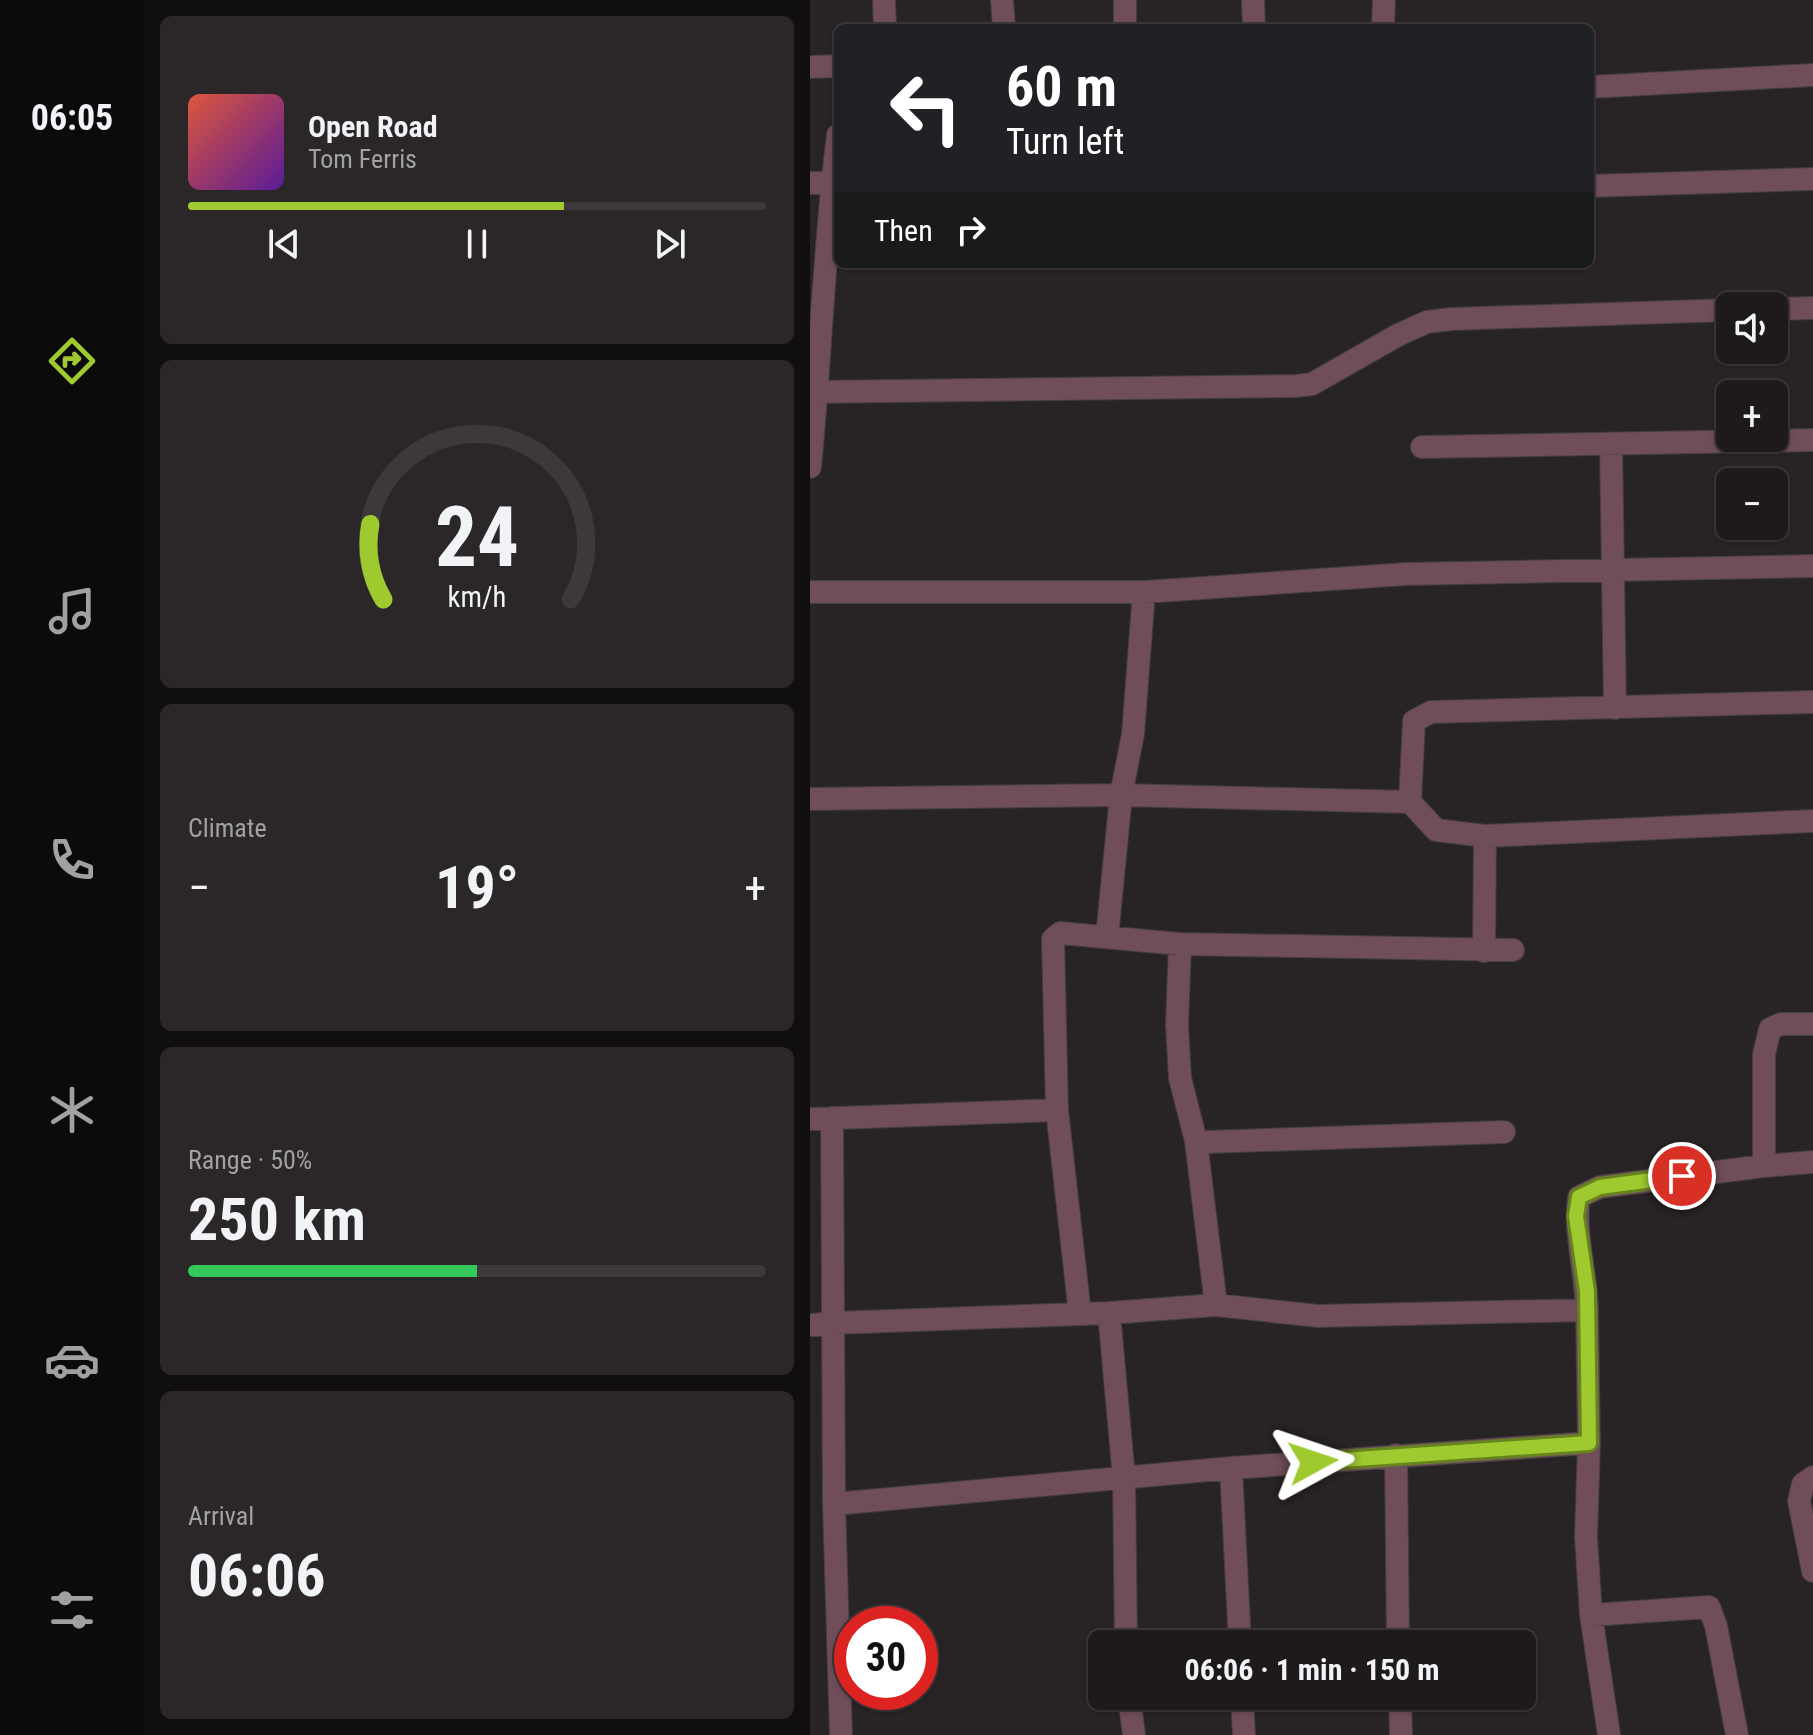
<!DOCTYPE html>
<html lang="en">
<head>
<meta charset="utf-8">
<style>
	body { margin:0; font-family:"Roboto Condensed",sans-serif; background:#2b2729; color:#f1f3f6; height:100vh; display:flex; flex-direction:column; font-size:30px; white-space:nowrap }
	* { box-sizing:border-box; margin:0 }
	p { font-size:26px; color:#a1a1a3 }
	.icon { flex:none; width:44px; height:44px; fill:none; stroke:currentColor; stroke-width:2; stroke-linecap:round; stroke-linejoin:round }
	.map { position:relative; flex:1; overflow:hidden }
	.panel { display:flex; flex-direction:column; gap:16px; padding:16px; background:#100e0f; width:666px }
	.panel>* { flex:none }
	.guide { position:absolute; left:24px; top:24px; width:760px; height:244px; border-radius:12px; box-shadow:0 2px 6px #0004,0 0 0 2px #3c383b; background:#202124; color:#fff; overflow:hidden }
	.buttons { position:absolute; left:906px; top:292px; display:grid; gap:16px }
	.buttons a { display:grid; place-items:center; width:72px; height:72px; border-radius:12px; background:#1e1a1c; box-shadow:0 2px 6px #0004,0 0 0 2px #3c383b; font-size:40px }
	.speed { position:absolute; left:24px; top:1606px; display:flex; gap:16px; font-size:40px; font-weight:700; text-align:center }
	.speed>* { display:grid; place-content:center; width:104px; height:104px; border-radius:50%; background:#1e1a1c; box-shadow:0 2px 6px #0004,0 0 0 2px #3c383b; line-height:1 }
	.speed .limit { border:12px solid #d22; background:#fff; color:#111 }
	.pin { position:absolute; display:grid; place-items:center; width:68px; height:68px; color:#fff; margin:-34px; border:4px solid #fff; border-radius:50%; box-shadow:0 2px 8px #0007 }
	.me { position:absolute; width:88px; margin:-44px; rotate:85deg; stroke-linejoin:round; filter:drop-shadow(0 0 6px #0008) }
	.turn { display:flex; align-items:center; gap:28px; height:168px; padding:0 40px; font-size:36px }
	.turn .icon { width:104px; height:104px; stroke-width:2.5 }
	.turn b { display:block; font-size:56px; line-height:68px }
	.then { display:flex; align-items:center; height:76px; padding:0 40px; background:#0003; gap:16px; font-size:30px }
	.big { font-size:60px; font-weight:700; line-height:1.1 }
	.panel .tile { flex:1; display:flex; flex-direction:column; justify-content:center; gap:12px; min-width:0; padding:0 28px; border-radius:12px; background:#2b2729 }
	.panel .dial { align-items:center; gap:0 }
	.dial svg { height:208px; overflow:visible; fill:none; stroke:#3c383b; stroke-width:7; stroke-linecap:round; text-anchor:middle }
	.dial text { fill:#f1f3f6; stroke:none }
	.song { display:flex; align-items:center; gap:24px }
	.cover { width:96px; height:96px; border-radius:12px; background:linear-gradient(135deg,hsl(10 70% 55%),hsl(270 70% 35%)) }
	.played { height:8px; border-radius:4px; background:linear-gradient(90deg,#9eca2f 65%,#3c383b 65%) }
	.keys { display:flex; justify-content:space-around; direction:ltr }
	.heat { display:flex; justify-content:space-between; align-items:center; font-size:44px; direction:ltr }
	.charge { height:12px; border-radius:6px; background:linear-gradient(90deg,#34c759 50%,#3c383b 0) }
	.trip { position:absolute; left:278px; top:1630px; width:448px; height:80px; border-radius:12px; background:#1e1a1c; box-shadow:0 2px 6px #0004,0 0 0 2px #3c383b; font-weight:700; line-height:80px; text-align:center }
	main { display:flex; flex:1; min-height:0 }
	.tabs { display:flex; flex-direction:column; width:144px; justify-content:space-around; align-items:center; background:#0c0a0b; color:#a1a1a3 }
	.tabs .icon { width:56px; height:56px }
	.tabs .current { color:#9eca2f }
	.tabs b { font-size:36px; color:#f1f3f6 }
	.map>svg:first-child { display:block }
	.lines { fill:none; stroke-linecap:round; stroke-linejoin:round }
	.minor-casing { stroke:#433e40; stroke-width:24 }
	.minor { stroke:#6f4d59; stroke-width:22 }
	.route-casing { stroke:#67831f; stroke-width:20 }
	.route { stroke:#9eca2f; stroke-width:14 }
</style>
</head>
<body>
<main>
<nav class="tabs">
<b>06:05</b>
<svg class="icon current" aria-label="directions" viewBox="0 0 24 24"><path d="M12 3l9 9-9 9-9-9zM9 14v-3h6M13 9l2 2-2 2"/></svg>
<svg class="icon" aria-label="music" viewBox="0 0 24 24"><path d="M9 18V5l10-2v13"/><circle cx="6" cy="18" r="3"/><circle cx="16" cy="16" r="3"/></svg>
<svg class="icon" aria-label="phone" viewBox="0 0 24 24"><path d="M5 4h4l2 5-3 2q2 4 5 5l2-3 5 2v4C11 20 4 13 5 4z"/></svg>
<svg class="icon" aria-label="climate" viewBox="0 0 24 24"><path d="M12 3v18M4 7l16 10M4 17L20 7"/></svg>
<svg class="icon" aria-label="car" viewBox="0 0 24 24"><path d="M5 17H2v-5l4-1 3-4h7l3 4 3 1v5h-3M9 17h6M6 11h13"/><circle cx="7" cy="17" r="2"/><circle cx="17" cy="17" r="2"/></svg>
<svg class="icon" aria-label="filters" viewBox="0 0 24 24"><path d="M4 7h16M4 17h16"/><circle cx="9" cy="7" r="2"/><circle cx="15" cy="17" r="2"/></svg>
</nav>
<section class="panel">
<div class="tile">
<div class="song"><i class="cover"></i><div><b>Open Road</b><p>Tom Ferris</p></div></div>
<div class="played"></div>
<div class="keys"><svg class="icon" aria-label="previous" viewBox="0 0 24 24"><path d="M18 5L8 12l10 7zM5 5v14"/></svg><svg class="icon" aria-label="pause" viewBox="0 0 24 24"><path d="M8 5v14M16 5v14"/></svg><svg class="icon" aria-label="next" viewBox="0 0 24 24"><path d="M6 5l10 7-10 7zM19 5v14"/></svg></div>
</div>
<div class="tile dial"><svg viewBox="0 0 100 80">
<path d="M14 69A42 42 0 1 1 86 69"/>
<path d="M14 69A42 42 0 0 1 9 40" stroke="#9eca2f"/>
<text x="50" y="56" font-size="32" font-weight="700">24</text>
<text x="50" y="72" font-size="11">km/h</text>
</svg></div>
<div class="tile"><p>Climate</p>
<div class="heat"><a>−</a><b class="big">19°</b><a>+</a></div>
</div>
<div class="tile"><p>Range · 50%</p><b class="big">250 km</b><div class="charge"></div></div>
<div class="tile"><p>Arrival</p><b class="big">06:06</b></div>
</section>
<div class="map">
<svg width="1003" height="1735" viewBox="0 0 1003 1735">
	<rect width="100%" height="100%" fill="#282325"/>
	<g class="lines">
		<defs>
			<path id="minor" d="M 74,0 L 75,28
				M 192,0 L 194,28
				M 315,0 L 315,28
				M 443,0 L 444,28
				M 573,28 L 574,0
				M 0,67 L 28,66
				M 780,87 L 1003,75
				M 0,183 L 28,183
				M 780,186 L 1003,179
				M 964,309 L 1003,308
				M 0,392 L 486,386 L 502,384 L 588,335 L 617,322 L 641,319 L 920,310
				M 801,444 L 805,708
				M 612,447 L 1003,440
				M 0,467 C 11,356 14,245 28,135
				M 0,592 L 334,592 L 596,574 L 1003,566
				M 0,799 L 311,795 L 600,802 L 626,830 L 675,836 L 1003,821
				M 600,802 L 604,721 L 621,712 L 1003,702
				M 297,937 L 311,795 L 323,734 L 334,592
				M 370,944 L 367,1025 L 370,1078 L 386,1141 L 397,1142 L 694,1132
				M 674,951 L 675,836
				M 22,1118 L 24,1504 L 31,1735
				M 0,1119 L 247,1110
				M 386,1141 L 406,1305
				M 954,1166 L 954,1054 L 960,1029 L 971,1024 L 1003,1024
				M 777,1310 L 779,1443 L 776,1537 L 781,1615 L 799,1735
				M 299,1313 L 314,1478 L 316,1644
				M 270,1314 L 247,1110 L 243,939 L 250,933 L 370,944 L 703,950
				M 0,1325 L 23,1323 L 299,1313 L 406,1305 L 508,1316 L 777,1310 C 776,1272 764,1234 769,1197 L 790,1187 L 954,1166 L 1003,1162
				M 586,1455 L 588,1644
				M 421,1468 L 430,1644
				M 1003,1477 L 993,1484 L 989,1501 L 1003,1571
				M 24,1504 L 421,1468 L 779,1443
				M 781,1615 L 899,1607 L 906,1626 L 927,1735
				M 319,1696 L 324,1735
				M 432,1696 L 434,1735
				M 590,1696 L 591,1735"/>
		</defs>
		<use href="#minor" class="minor-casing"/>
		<use href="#minor" class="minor"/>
	</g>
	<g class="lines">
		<defs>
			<path id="route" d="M 503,1462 L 779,1443 L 777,1291 L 766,1216 L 769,1197 L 790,1187 L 872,1176"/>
		</defs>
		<use href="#route" class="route-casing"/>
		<use href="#route" class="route"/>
	</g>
</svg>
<div class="buttons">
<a><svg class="icon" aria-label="sound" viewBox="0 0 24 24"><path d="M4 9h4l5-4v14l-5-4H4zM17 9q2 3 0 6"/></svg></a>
<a>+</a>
<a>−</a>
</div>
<div class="speed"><div class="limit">30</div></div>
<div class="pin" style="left:872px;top:1176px;background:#d93025"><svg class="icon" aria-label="arrive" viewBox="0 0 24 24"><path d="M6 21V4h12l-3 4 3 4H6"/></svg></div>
<svg class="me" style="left:503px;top:1462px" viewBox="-20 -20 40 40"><path d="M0-17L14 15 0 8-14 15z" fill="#9eca2f" stroke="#fff" stroke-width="4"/></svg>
<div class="trip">06:06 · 1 min · 150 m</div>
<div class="guide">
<div class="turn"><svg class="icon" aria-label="left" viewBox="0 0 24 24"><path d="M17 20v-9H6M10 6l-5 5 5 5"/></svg><div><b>60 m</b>Turn left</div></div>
<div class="then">Then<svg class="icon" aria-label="right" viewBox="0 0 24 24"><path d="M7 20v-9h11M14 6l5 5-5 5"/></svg></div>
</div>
</div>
</main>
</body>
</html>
